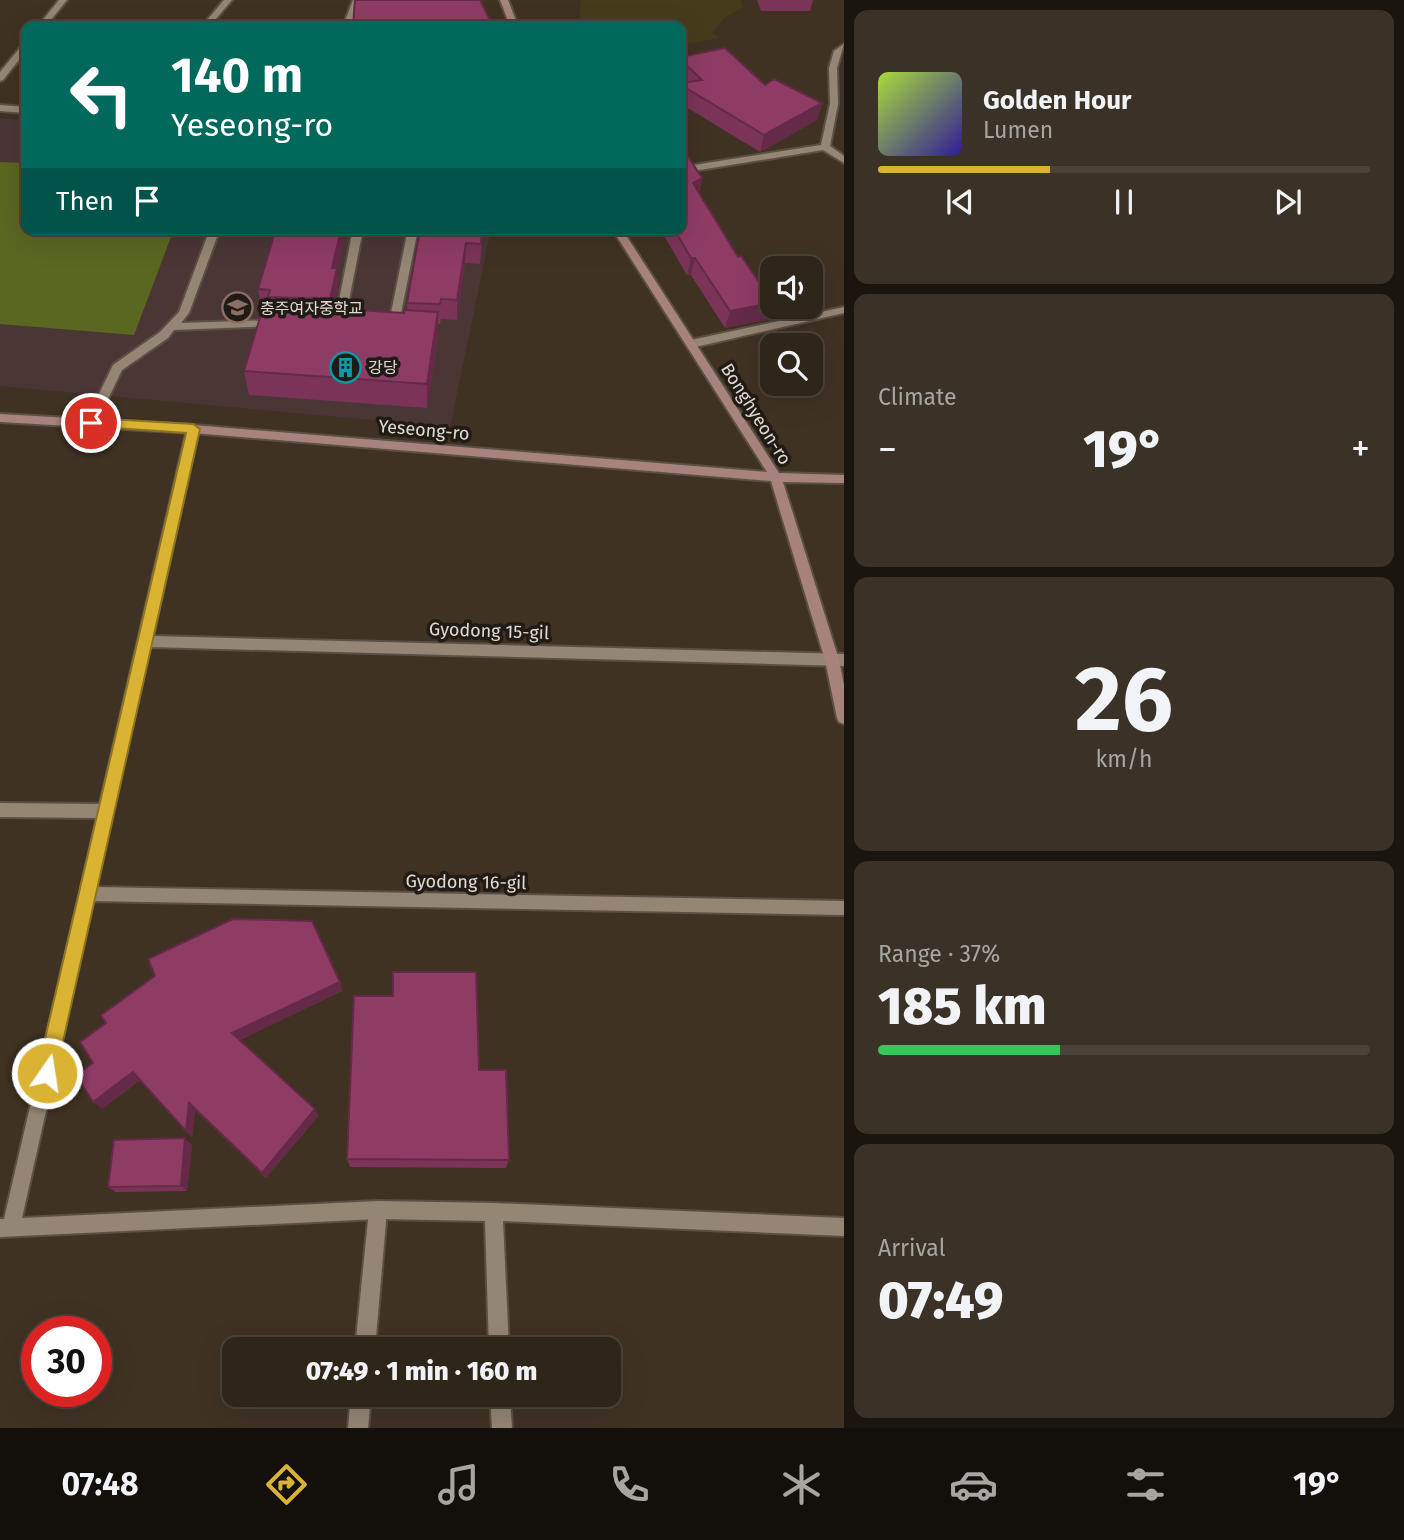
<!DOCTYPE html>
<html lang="en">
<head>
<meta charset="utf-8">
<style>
	body { margin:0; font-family:"Fira Sans","Noto Sans KR",sans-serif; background:#3b3227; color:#f1f3f6; height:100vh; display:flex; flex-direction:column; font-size:26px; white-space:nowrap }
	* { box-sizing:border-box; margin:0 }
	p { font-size:23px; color:#a7a5a2 }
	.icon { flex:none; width:38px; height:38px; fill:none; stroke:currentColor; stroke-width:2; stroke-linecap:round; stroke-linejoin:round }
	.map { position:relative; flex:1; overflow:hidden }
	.drawer { display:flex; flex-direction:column; gap:10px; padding:10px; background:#1a150e; width:560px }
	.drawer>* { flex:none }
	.guide { position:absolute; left:21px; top:21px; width:665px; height:214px; border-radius:14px; box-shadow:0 7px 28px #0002,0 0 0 2px #4a4339; background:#00695c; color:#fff; overflow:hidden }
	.tools { position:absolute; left:760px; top:256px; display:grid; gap:14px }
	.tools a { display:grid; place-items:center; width:63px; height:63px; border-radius:14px; background:#2f261a; box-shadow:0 7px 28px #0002,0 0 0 2px #4a4339; font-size:35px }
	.speed { position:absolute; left:21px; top:1316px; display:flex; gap:14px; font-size:35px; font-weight:700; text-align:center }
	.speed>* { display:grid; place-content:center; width:91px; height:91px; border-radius:50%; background:#2f261a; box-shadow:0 7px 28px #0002,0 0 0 2px #4a4339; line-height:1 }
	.speed .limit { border:10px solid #d22; background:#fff; color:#111 }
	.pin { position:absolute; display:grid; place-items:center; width:60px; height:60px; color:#fff; margin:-30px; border:4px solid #fff; border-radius:50%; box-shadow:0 2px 7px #0007 }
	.me { position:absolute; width:77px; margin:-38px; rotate:13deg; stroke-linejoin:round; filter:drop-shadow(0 0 5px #0008) }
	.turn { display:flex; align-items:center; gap:24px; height:147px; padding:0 35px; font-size:32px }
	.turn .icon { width:91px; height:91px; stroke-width:2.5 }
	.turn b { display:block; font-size:49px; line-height:60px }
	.then { display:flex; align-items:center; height:66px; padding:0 35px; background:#0003; gap:14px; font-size:26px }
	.big { font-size:52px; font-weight:800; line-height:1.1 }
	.drawer .widget { flex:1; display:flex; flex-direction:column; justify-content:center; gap:10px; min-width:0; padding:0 24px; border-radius:14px; background:#3b3227 }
	.drawer .dial { align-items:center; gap:0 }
	.dial b { font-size:91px; line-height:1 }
	.song { display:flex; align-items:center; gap:21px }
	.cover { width:84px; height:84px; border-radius:10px; background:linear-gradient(135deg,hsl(80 70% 55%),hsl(250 70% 35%)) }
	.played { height:7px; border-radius:4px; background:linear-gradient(90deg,#dab333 35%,#4a4339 35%) }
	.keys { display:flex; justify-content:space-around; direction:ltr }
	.heat { display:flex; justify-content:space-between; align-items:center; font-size:38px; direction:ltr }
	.charge { height:10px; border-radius:5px; background:linear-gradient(90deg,#34c759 37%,#4a4339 0) }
	.trip { position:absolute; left:222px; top:1337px; width:399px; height:70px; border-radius:14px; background:#2f261a; box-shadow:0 7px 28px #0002,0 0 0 2px #4a4339; font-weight:800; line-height:70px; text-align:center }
	.menu { display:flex; height:112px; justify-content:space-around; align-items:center; background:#130f0a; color:#a7a5a2 }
	.menu .icon { width:49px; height:49px }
	.menu .active { color:#dab333 }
	.menu b { font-size:32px; color:#f1f3f6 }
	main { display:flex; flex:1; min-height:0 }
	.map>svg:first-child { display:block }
	.education { fill:#4b3636 }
	.green { fill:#5a6721 }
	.sand { fill:#453c1c }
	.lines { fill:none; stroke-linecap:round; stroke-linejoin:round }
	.lane-casing { stroke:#5a5043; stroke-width:4 }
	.street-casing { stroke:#5a5043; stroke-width:4 }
	.secondary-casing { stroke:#5a5043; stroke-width:4 }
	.lane { fill:#948574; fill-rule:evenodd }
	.street { fill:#948574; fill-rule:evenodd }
	.secondary { fill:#a8837d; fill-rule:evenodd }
	.wall { fill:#7b3457 }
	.shaded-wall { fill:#642a47 }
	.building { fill:#8f3c65; stroke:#642a47; stroke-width:2 }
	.route { fill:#dab333; stroke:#8e7421; stroke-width:2 }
	.labels { text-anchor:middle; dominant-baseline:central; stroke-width:7; stroke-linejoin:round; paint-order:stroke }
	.far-poi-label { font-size:16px; fill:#e2dad1; stroke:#211b15; text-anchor:start }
	.street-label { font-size:18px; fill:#e2dad1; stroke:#211b15 }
</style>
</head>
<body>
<main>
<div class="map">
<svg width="844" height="1428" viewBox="0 0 844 1428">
	<rect width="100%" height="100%" fill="#3f3223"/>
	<path class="education" d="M 0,118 L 26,120 L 26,229 L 491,229 L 450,427 L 0,386 Z"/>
	<path class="green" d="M 0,162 L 26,163 L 26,229 L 174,229 L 134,335 L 0,324 Z"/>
	<path class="sand" d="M 581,0 L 741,0 L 743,7 L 724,18 L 712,33 L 719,38 L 681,45 L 681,26 L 587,26 L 579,21 Z"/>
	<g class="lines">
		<defs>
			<path id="lane" d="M 353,0 L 361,0 L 351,26 L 343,26 Z
				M 210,229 L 220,229 L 189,313 L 181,323 L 275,320 L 280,323 L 275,326 L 174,330 L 168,338 L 122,370 L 95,426 L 87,426 L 85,423 L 113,365 L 160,332 L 179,312 Z
				M 353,229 L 363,229 L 344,326 L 339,329 L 334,326 Z
				M 408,229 L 418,229 L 398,328 L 393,332 L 388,328 Z
				M 378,1201 L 384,1204 L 387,1210 L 375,1349 L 355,1349 L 369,1210 L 372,1204 Z
				M 351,1395 L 371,1395 L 368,1428 L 348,1428 Z"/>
			<path id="street" d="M 59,0 L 67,0 L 46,26 L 38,26 Z
				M 224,0 L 232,0 L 210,26 L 202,26 Z
				M 23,44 L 26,44 L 26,51 L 3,80 L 0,81 L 0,72 Z
				M 844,44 L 837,68 L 838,104 L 830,146 L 844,156 L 844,163 L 823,150 L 681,173 L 681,167 L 821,145 L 830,104 L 829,68 L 834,51 Z
				M 0,105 L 26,107 L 26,113 L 0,111 Z
				M 844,307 L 844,313 L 691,348 L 686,344 L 691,340 Z
				M 193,425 L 199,429 L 153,636 L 844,654 L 844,666 L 150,647 L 96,887 L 844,901 L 844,915 L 93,901 L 22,1218 L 378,1201 L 494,1203 L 844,1218 L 844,1236 L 503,1221 L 509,1349 L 489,1349 L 485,1221 L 378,1219 L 0,1237 L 0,1219 L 4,1219 L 97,818 L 0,817 L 0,803 L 100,804 L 187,429 Z
				M 490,1395 L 510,1395 L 512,1428 L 492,1428 Z"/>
			<path id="secondary" d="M 500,0 L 508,0 L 518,26 L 510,26 Z
				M 612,229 L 622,229 L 779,473 L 844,475 L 844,483 L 783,482 L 839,660 L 844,685 L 844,724 L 839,722 L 837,718 L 825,660 L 771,481 L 193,433 L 0,422 L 0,414 L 193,425 L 767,472 Z"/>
		</defs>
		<use href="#lane" class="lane-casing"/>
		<use href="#street" class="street-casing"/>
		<use href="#secondary" class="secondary-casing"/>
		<use href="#lane" class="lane"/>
		<use href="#street" class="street"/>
		<use href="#secondary" class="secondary"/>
	</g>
	<path class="wall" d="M 757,0 L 813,0 L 810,11 L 761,11 Z
		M 681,57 L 822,103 L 817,120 L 760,152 L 681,104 L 681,83 L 683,83 L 681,80 Z
		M 683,158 L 702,178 L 699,193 L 738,257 L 772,306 L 767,320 L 725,328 L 691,275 L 687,275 L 660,229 L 681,229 Z
		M 276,229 L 346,229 L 337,272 L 338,288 L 334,308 L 404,313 L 407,311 L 407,303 L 420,229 L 483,229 L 480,264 L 465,263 L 457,320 L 441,319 L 440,324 L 438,324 L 438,337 L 427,408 L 249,395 L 244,371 L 262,309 L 258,289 Z
		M 155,976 L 340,982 L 342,991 L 240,1040 L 315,1109 L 318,1116 L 266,1178 L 195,1110 L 192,1137 L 140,1080 L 102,1109 L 93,1063 L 106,1023 Z
		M 479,1070 L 509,1160 L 506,1168 L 350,1167 L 347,1159 Z
		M 192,1145 L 187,1191 L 116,1192 L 108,1187 Z"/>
	<path class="shaded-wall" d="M 822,103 L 817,120 L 760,152 L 764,135 Z
		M 702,178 L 698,195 L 693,183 Z
		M 341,229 L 346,229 L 346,231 L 337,272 L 338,288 L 332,319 L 330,299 L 332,268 Z
		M 466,243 L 465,263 L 457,320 L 457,300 Z
		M 691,258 L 695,258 L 691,275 L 687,275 Z
		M 772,303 L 772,306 L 767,320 L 725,328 L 730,311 Z
		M 438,312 L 438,337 L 427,408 L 427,384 Z
		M 340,982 L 342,991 L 237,1041 L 232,1033 Z
		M 133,1072 L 140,1079 L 102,1109 L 93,1102 Z
		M 189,1103 L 195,1110 L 192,1137 L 186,1131 Z
		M 315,1109 L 318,1116 L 266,1178 L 262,1173 Z
		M 185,1138 L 192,1145 L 187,1191 L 181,1186 Z"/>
	<path class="building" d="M 355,0 L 480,0 L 493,26 L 353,26 Z
		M 725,48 L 765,85 L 774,79 L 822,103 L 764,135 L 681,85 L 681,83 L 702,80 L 681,60 L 681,57 Z
		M 681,147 L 682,149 L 683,158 L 689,158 L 702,178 L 693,183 L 738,257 L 741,256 L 772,301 L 772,303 L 730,311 L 695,258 L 691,258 L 674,229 L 681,229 Z
		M 276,229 L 341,229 L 332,268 L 337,268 L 330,299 L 268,297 L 270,290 L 258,289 Z
		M 420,229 L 482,229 L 481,244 L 466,243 L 457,300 L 441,299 L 440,304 L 407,303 Z
		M 264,304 L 404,313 L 404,310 L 438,312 L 427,384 L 244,371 Z
		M 233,919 L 312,921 L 340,982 L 232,1033 L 315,1109 L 262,1173 L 189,1103 L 186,1131 L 133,1072 L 93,1102 L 76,1075 L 93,1063 L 80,1042 L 106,1023 L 101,1015 L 155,976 L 148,959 Z
		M 393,972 L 476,972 L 479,1070 L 506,1070 L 509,1160 L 347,1159 L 354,996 L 393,996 Z
		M 185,1138 L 181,1186 L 108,1187 L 114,1140 Z"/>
	<path class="route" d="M 91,418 L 193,424 L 200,429 L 56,1073 L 53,1080 L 47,1083 L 40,1080 L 37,1073 L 186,433 L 86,426 L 84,423 Z"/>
	<defs>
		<symbol id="school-ring" viewBox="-11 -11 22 22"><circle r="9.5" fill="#211b15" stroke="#8d6e63" stroke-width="1.5"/><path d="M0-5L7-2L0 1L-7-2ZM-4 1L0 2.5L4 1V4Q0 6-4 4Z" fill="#8d6e63"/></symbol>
		<symbol id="building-ring" viewBox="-11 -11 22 22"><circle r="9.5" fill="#211b15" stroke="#0f9aa8" stroke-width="1.5"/><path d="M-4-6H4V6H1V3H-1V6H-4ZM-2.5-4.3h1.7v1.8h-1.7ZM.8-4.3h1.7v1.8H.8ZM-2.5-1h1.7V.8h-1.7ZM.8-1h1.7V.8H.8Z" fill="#0f9aa8"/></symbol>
	</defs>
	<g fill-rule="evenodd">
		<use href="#school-ring" x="220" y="290" width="35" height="35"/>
		<use href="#building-ring" x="328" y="350" width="35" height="35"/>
	</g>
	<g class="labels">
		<g class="far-poi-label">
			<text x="260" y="308">충주여자중학교</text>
			<text x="368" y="367">강당</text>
		</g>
		<g class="street-label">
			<text transform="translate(756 414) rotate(58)">Bonghyeon-ro</text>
			<text transform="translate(424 430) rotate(5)">Yeseong-ro</text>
			<text transform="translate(489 631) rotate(2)">Gyodong 15-gil</text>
			<text transform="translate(466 882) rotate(1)">Gyodong 16-gil</text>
		</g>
	</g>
</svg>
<div class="tools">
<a><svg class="icon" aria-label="sound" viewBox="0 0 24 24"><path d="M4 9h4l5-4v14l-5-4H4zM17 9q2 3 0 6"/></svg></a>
<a><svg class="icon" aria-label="search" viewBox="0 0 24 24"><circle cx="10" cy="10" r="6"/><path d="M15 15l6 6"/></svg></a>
</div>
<div class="speed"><div class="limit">30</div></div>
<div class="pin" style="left:91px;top:423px;background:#d93025"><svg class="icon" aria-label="arrive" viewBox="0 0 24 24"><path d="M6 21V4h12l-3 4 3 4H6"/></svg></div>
<svg class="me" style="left:47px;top:1073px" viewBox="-20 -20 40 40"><circle r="17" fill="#dab333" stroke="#fff" stroke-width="3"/><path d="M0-11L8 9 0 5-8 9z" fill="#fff"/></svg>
<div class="trip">07:49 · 1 min · 160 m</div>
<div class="guide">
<div class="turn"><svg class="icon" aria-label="left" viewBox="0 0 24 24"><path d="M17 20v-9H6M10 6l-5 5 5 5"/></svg><div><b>140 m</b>Yeseong-ro</div></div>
<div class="then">Then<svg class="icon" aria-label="arrive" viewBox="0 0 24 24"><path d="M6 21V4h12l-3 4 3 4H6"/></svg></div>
</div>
</div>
<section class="drawer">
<div class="widget">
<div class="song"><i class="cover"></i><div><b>Golden Hour</b><p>Lumen</p></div></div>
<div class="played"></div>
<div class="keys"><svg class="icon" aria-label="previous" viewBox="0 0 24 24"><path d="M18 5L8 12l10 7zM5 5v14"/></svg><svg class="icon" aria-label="pause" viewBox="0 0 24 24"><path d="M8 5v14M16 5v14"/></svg><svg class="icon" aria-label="next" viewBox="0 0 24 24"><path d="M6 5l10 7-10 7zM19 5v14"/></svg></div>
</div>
<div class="widget"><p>Climate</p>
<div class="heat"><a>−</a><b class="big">19°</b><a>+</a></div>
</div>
<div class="widget dial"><b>26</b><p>km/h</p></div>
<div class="widget"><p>Range · 37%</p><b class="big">185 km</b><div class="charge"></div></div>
<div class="widget"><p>Arrival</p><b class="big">07:49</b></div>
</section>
</main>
<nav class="menu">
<b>07:48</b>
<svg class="icon active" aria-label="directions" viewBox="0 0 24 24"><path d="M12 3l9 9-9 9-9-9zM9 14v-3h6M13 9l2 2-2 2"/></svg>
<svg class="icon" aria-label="music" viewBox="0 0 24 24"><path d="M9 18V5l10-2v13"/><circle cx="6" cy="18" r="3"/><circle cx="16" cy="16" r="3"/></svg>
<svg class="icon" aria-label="phone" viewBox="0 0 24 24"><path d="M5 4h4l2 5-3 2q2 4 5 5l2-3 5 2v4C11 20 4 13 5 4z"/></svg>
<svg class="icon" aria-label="climate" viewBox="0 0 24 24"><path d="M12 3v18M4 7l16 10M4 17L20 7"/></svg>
<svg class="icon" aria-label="car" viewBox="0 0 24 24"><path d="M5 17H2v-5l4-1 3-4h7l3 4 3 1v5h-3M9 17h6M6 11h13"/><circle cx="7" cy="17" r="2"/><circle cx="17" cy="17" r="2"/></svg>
<svg class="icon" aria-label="filters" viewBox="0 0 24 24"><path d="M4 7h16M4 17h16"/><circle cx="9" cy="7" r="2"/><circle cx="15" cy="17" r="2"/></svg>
<b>19°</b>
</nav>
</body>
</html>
